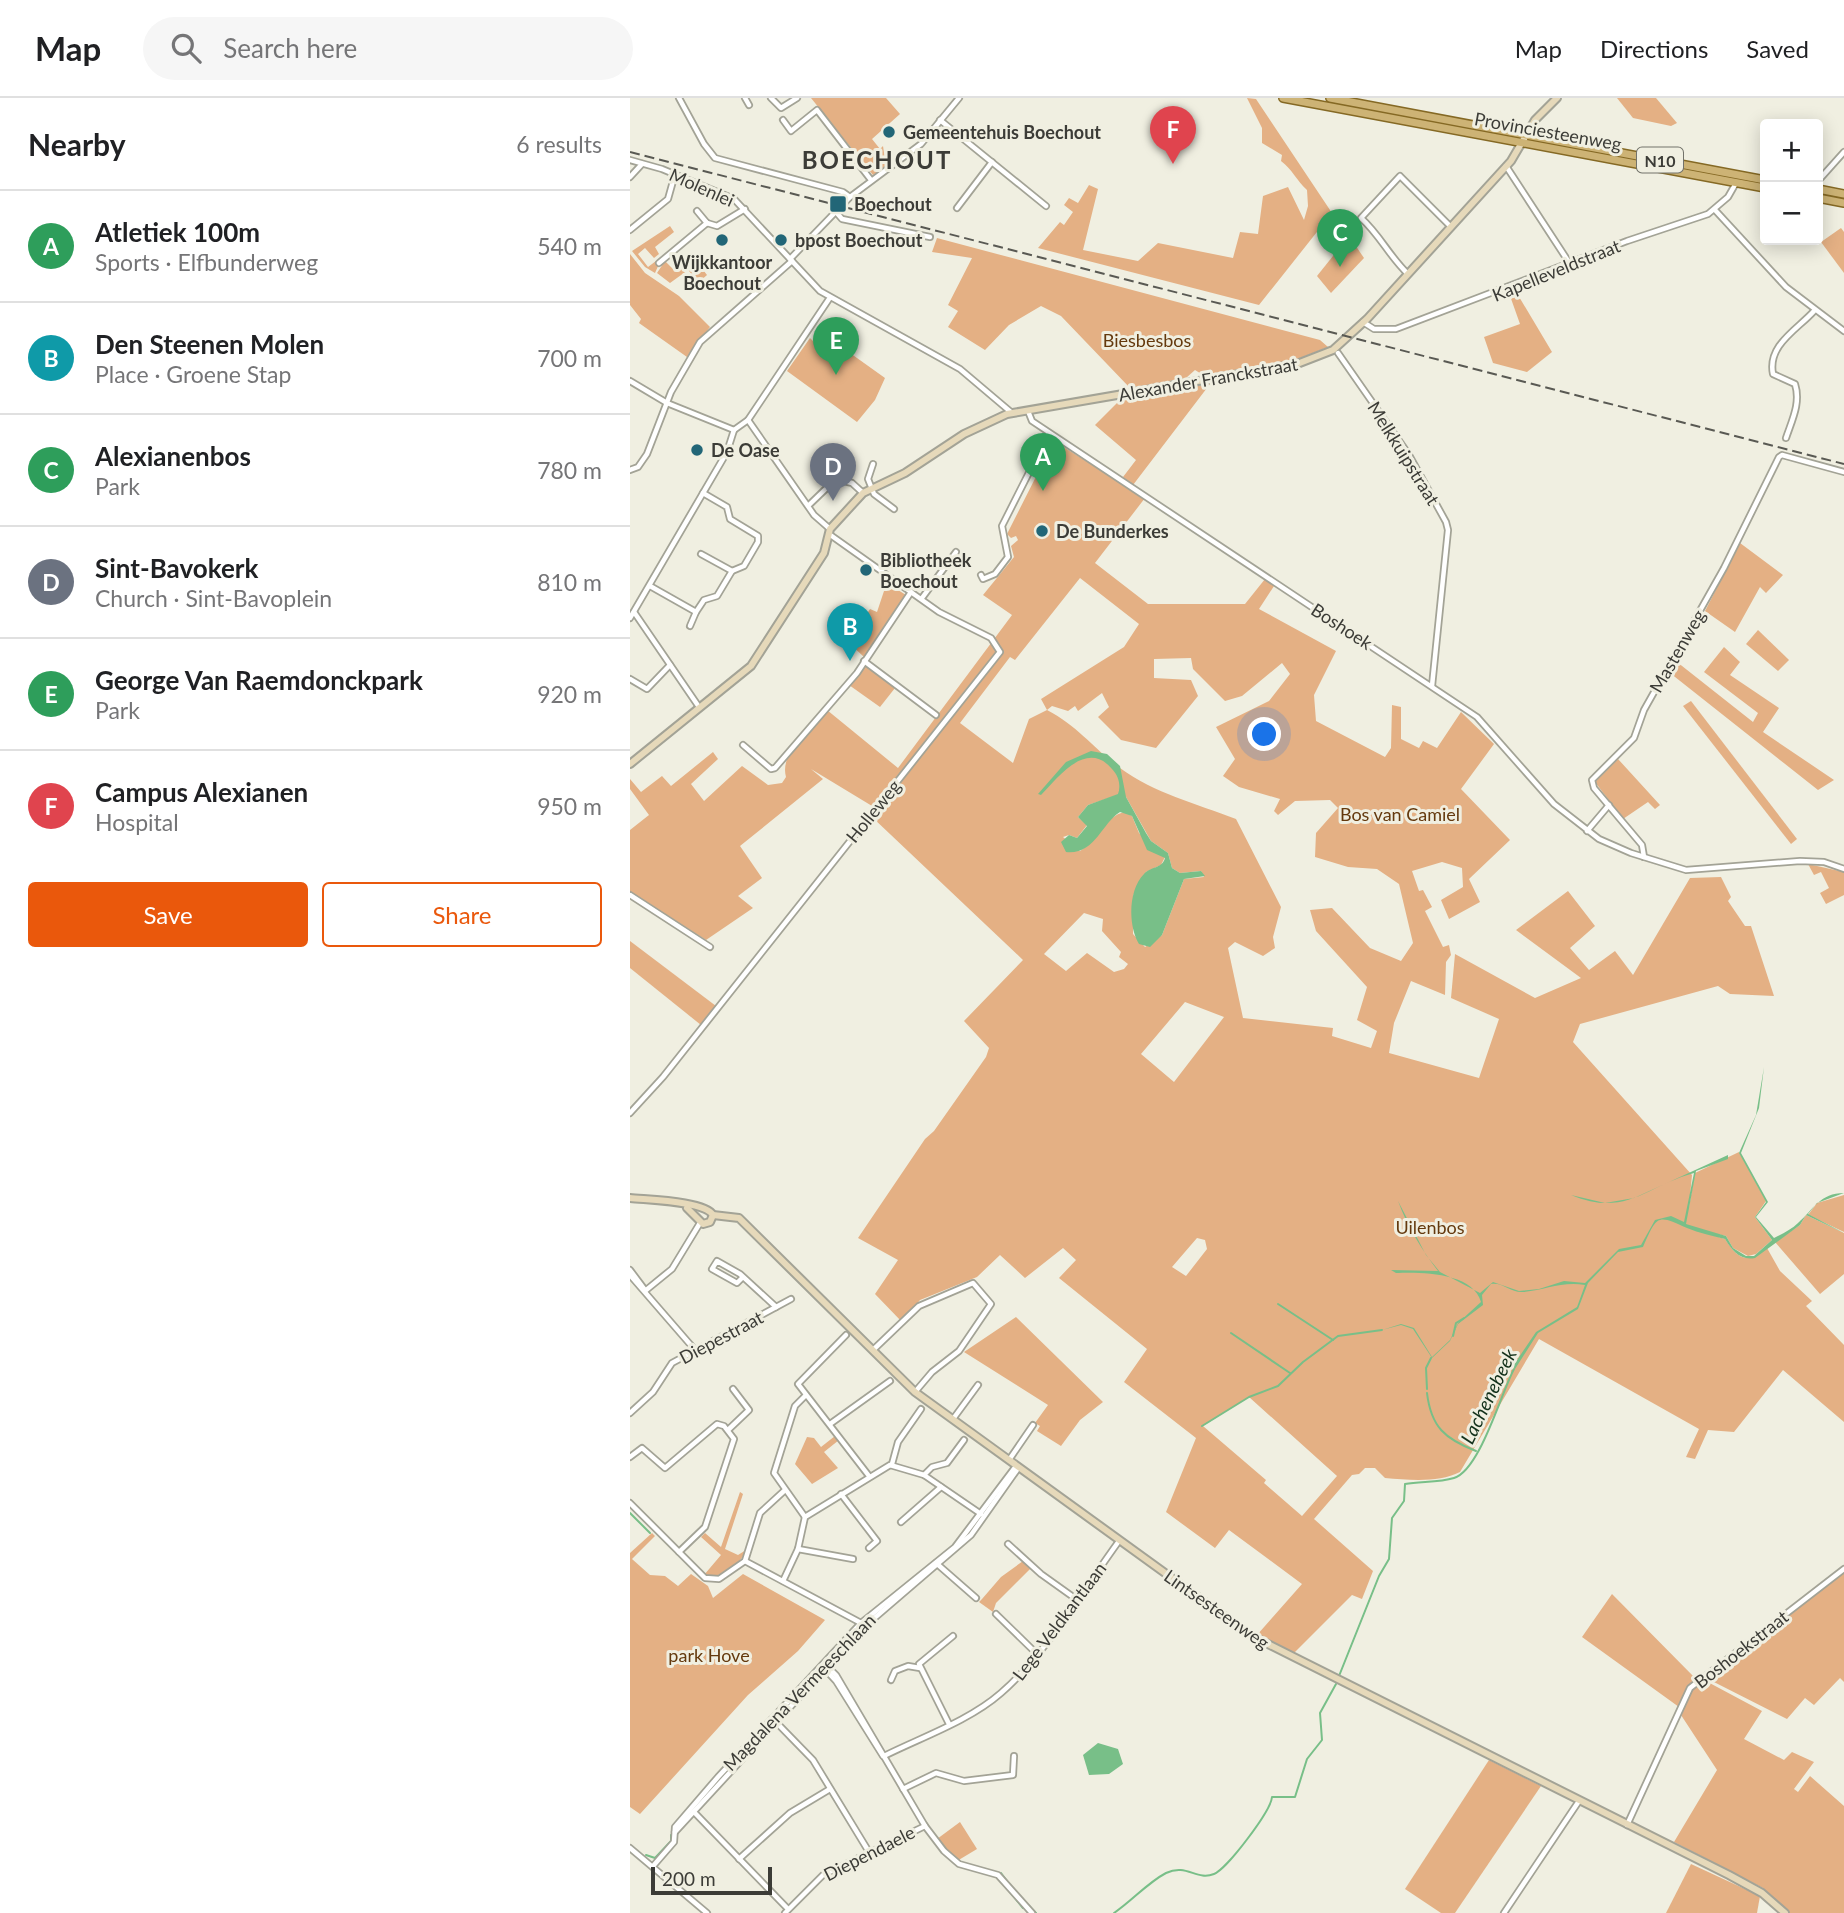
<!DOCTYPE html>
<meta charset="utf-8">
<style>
body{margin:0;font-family:Lato,sans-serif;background:#f6f6f6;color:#202124}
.controls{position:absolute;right:21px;top:21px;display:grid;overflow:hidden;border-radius:7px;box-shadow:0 4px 18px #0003}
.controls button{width:63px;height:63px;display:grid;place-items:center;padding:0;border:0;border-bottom:2px solid #e0e0e0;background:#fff;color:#202124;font:35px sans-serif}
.scale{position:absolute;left:21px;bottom:18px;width:121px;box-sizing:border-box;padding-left:7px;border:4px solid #3c3c37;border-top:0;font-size:19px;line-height:24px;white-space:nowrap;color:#3c3c37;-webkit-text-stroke:5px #f0efe1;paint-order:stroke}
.you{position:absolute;left:635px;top:637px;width:24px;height:24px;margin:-18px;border:5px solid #fff;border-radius:50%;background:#1a73e8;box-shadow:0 0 0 10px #1a73e833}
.badge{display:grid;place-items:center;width:46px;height:46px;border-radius:50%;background:#ea580c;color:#fff;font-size:23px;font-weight:700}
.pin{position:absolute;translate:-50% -58px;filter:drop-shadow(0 2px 4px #0008)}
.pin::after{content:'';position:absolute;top:37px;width:24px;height:21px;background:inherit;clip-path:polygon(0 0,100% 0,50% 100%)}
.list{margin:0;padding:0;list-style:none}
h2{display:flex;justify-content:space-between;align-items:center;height:91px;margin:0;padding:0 28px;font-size:30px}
h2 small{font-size:23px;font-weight:400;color:#757577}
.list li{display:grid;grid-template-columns:46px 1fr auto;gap:21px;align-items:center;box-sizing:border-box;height:112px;padding:0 28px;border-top:2px solid #e0e0e0}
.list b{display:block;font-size:26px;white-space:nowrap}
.list p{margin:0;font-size:23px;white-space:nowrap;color:#757577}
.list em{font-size:23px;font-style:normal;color:#757577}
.actions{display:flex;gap:14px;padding:21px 28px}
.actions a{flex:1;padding:16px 0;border:2px solid #ea580c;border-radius:7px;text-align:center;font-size:24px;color:#ea580c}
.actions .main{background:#ea580c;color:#fff}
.icon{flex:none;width:38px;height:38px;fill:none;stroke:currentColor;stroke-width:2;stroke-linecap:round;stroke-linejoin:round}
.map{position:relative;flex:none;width:1214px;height:1815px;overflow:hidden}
header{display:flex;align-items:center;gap:42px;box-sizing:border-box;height:98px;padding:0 35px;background:#fff;border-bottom:2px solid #e0e0e0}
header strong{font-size:33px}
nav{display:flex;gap:38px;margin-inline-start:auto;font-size:24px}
.search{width:490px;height:63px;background:#f6f6f6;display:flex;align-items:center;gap:18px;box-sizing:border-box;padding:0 24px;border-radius:38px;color:#757577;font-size:26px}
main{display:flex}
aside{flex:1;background:#fff}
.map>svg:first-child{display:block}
</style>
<header>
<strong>Map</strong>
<div class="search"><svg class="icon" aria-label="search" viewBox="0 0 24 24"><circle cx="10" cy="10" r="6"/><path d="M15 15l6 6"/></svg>Search here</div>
<nav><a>Map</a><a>Directions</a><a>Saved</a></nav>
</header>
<main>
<aside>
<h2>Nearby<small>6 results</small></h2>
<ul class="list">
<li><span class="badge" style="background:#2e9e5b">A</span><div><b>Atletiek 100m</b><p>Sports · Elfbunderweg</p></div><em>540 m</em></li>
<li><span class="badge" style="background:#0f9aa8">B</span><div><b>Den Steenen Molen</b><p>Place · Groene Stap</p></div><em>700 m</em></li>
<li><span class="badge" style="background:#2e9e5b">C</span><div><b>Alexianenbos</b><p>Park</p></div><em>780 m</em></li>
<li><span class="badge" style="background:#6b7280">D</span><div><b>Sint-Bavokerk</b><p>Church · Sint-Bavoplein</p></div><em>810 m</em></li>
<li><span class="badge" style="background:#2e9e5b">E</span><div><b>George Van Raemdonckpark</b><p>Park</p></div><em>920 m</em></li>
<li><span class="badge" style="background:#e0444e">F</span><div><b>Campus Alexianen</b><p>Hospital</p></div><em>950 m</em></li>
</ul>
<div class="actions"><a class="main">Save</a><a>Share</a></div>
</aside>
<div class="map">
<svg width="1214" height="1815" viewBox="0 0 1214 1815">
<rect width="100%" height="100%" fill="#f0efe1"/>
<g fill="#e4b084" fill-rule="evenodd">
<polygon points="181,0 256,0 270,16 242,41 250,51 253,48 256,68 243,77"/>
<path d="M617,0L626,1L702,115L629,207L408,150L430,124L434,127L443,114L434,107L439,100L448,105L459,87L468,91L453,152L508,163L528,145L603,160L610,134L628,136L633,98L658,89L674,122L678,108L677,92C666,82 663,72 651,63L652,57L632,45V30Z"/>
<polygon points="987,0 1026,0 1047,25 1041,28 1003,20"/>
<polygon points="40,128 44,134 25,149 29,156 24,160 15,150 8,156 18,169 26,163 29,166 25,175 15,169 2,153"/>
<polygon points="1211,130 1214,134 1214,175 1191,144"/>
<polygon points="719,138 734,160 701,195 687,178"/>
<polygon points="307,140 690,242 698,249 665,262 573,277 565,272 556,280 500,290 431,218 411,208 379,227 355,252 318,229 328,213 318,207 342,160 302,154"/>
<polygon points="0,156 15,175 49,198 80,229 57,259 9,225 11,221 0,207"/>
<polygon points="35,163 45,173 67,164 77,177 69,184 58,172 40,185 27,175"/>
<polygon points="885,192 922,254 897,274 863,265 854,239 890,226 879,195"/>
<polygon points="192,235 255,280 245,302 227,324 157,273 180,240 185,245"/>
<polygon points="580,286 503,387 493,379 506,362 465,327 491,301"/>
<path d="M424,343L515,400L465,465L518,506H615L635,481L644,488L629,511L706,553L684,597L686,623L755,659L761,650L762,607L771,609V641L789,650L793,643L807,650L831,614L864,646L831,691L880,742L839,781L850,804L819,821L811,802L833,789L832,770L812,764L782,773L789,793L793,792L802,809L795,813L813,849L819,847L821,857L816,864L815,897L781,883L764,925L759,955L849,980L869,921L821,900L825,856L905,900L951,880L886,832L938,793L965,828L940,850L959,872L985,853L1003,877L1060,780L1091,779L1101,799L1098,803L1115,828H1121L1144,898L1100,896L1088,888L950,926L943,944L1062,1077L1059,1109L1065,1075L1109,1054L1136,1103L1125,1119L1142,1142L1126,1156L1118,1158L1103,1150L1096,1138L1056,1129L1095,1141C1108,1161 1117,1167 1137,1150L1150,1173L1182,1203L1176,1208L1214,1247V1324L1153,1272L1104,1334L1078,1332L1065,1361L1056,1359L1069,1331L909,1241L830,1374C809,1385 779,1382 755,1380L745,1370H735L729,1376L722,1377L684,1421L743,1473L732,1501L722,1497L662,1557L627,1537L672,1486L599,1432L585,1450L536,1414L566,1340L494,1284L517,1251L429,1180L446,1162L433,1150L395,1180L370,1157L347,1179L290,1202L272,1224L245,1196L268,1162L228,1140L295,1041L304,1033L356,959L359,950L334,923L393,862L242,719L247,711L181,671L193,681L110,748L132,780L108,798L123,810L76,842L0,794V732L19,717L0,691V681L11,694L32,678L41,688L83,654L88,661L61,686L74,703L112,668L138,687L152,685L156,679C149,654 182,629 197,612L268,670L382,517L353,497L384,459L381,448L388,442L386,438L381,440L377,436ZM450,480L509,526L494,549L411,601L417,612L399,621L383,665L330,625L380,559L385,562ZM561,560L563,571L595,603L612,598L652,565L660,576L639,603L586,629L605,661L593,678L609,689L650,701L644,713L648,717L665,703L700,702L708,710L686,735L685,759L718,769L747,771L769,786L783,845L771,863L740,850L702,810L680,812L686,833L737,889L727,922L747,933L741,950L702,938L703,930L613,920L598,850L605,844L633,858L645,850L643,839L651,809L606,721C567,706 524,695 490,670C463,650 449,629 417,612L422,608L438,613L445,608L448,613L472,595L479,609L468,619L491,642L526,650L568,598L561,582L524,580V561ZM488,697L496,699L521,743L538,755L542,770L550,775L571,773L574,779L554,781L532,837L515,849L503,836V798L516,774L531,767L535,759L509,735L502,718L495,714C474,718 469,742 450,753L433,739L439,737L447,740L457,727L448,719L458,707ZM454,815L473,821L472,833L491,854L489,859L498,866L494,871L484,874L457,855L436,873L414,856ZM555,904L594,919L544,984L511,956ZM567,1140L575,1142L577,1151L556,1178L542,1169ZM619,1299L707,1378L672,1418L634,1385L636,1382L573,1328Z"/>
<polygon points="1110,445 1153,477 1136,495 1130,489 1105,534 1075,513"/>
<polygon points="260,487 276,497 234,559 218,544 240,511 247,514 255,490"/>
<polygon points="1128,532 1159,562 1148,573 1116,546"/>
<polygon points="1094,549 1110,564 1100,577 1149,610 1133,634 1204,682 1188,692 1040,575 1047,564 1123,624 1128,615 1074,574"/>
<polygon points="236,567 265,590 250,609 219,587"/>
<polygon points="1061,603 1167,741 1161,746 1053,608"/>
<polygon points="988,661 1030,707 1025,711 1018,704 993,721 965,684"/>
<polygon points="1178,766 1214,774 1214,797 1196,806 1190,795 1199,790 1191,774 1184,777"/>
<polygon points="0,843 86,908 71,927 0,870"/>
<polygon points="1214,1097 1214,1134 1178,1117 1187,1105"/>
<polygon points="1176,1117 1214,1135 1214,1176 1190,1196 1145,1144 1170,1127"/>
<polygon points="386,1219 473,1304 450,1322 431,1348 407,1333 410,1328 405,1325 418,1307 334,1254"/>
<polygon points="205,1338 209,1342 194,1354 208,1370 182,1386 165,1366 177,1339 184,1340 191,1349"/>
<path d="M110,1394L113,1396L95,1451L108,1457L116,1452C111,1466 89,1483 74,1477L91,1457L71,1439L75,1435L91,1449Z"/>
<polygon points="22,1435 25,1438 2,1461 20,1477 35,1478 48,1488 61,1476 78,1488 83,1500 113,1476 195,1522 168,1553 118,1597 10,1716 0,1709 0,1455"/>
<polygon points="393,1463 401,1470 366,1505 363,1514 349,1504 352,1501 371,1479"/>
<polygon points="1214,1473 1214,1584 1210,1580 1184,1607 1175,1600 1157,1621 1078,1581"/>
<polygon points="982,1496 1066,1581 1055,1593 1049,1609 952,1539"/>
<polygon points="1074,1582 1132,1613 1114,1641 1154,1662 1162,1654 1184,1664 1164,1691 1168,1694 1180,1678 1214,1708 1214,1815 1160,1815 1133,1790 1044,1744 1087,1672 1051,1617 1062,1590"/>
<polygon points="859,1662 911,1688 825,1815 811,1815 775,1791"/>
<polygon points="330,1724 347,1751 327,1763 307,1741"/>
<polygon points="1061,1766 1130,1798 1127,1815 1036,1815"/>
</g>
<g fill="#78bf88">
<path d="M461,653L477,656L490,668L496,699L516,735L521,743L538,755L542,770L550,775L571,773L575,778L554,781L532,837L520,849L509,846C498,828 498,792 514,776C521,768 532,771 535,760L517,752L502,718L490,714C471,726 465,757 436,754L431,744L439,737L447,740L457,728L448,719L458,707L488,696C491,688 489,678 482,671C456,640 426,682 411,697L408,696L436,664Z"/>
<path d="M1134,969L1129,1010L1111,1055L1138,1104L1126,1119L1144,1140C1152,1136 1162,1131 1168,1125C1184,1111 1190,1095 1214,1095L1187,1105L1178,1116L1214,1135L1176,1117L1170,1127L1125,1160C1110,1163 1102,1152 1095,1141C1083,1138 1069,1135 1057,1130C1027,1116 1027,1117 1013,1149L988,1154L958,1185L948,1211L908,1235L885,1271L883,1268L906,1234L947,1209L955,1187C932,1183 915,1192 893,1194C881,1195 873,1184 861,1186L852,1197L853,1207L828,1226L820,1243L802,1260L783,1231L771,1227L752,1232L771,1226L784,1230L802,1259L820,1242L828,1225L851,1204C843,1174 790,1174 766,1175L761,1172L808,1173C792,1152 777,1128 768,1103L796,1157L810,1174L850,1195L863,1184L889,1193L909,1191L934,1183L955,1185L989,1151L1011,1147L1025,1122L1041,1118L1054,1124L1064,1075C1016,1088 996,1120 941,1097L975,1105L1004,1100L1098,1057V1061L1066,1073L1056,1126L1096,1138L1103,1150L1116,1158H1124L1142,1142L1125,1119L1136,1104L1109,1055L1126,1017Z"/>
<polygon points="468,1645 488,1651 493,1666 479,1676 459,1677 453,1657"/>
</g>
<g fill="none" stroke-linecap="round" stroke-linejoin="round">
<g stroke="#78bf88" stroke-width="2">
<polyline points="648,1206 703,1242"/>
<polyline points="601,1235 660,1275"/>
<polyline points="823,1238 826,1225 834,1220"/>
<polyline points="797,1291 796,1270 801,1260"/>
<path d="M797,1295C801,1329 815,1341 846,1353"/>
<polyline points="572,1328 619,1299 648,1288 673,1264 708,1238 752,1232"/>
<polyline points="0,1415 20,1435"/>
<path d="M709,1578L749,1478L759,1461L762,1420L774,1403L775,1386C790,1383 808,1385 824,1380C850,1372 871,1295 884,1271"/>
<polyline points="150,1616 156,1609"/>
<polyline points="93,1679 100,1670"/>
<polyline points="16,1757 25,1760 41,1743 41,1737"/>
<polyline points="371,1775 383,1791"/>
<polyline points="376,1789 393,1810"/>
<polyline points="399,1808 406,1815"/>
<path d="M484,1815C502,1803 517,1785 536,1775C557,1765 566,1783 584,1776C596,1772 641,1713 642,1699H665L677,1661L692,1642L690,1615L706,1586"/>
</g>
<g stroke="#a3a396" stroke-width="8">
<g id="street">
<polyline points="49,0 74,46 85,60 213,94 220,99"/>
<polyline points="115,0 119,7"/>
<polyline points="141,0 151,10 167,0"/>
<polyline points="153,22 161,33 187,12 241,82"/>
<polyline points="310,22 416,108"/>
<polyline points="0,62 32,71 104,101 190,193 330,271 382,315"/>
<polyline points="876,68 940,166"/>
<polyline points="0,79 12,66"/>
<polyline points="1188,83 1214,54"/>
<polyline points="327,110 362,64"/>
<polyline points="1085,112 1156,189 1214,233"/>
<polyline points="67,113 77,125"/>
<polyline points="206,114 212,121 300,139"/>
<polyline points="77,125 87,128 115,111"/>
<polyline points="0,132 38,101 45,76"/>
<polyline points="160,161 220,99 291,46 329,0"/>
<polyline points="29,165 77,125"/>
<path d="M778,176C759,158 750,137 731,120L770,78L821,129"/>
<polyline points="733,224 744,231 766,231 997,143 1078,116 1098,99 1106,85"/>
<polyline points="708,255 779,357 816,424 818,432 802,588"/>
<polyline points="0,283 37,305 104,332"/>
<polyline points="398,313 402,323 847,619 924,706 969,741 1001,755 1056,772 1170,763 1194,764 1214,771"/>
<polyline points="118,322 184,417 200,431"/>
<polyline points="104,332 118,322 199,201"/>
<path d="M1156,340C1162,322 1171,305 1165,286L1143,276C1137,247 1168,231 1184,213"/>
<polyline points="243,366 238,381 244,396 264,411"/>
<polyline points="0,372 8,369 17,356 41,294 70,244 162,163"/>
<polyline points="179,407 206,381 222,385 233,395"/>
<polyline points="71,456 102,473"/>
<polyline points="351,477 353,481 365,476 378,459 372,428 419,335"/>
<polyline points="20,488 66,514 74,502 87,498 102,473 114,468 128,444 128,438 100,421 97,409 73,395"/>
<polyline points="292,500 326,454"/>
<polyline points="4,514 69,609"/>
<polyline points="0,520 97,354 104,332"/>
<polyline points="60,528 66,514"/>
<polyline points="234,563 306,617"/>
<polyline points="0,581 17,591 40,567"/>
<polyline points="113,647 141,671 145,670 227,575 281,494"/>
<polyline points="957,733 979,707"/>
<polyline points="1014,759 1012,747 964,690 962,682 1004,640 1014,612 1094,470 1149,359 1152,357 1214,374"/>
<polyline points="0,797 80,849"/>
<polyline points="0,1015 33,979 370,554 361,540 309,514 199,436"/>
<polyline points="0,1172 15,1192"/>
<polyline points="0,1177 65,1252"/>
<polyline points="112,1180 107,1185 82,1171 87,1163 110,1176 146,1209"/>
<polyline points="15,1193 42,1171 70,1125"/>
<polyline points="216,1237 168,1286 239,1378"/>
<polyline points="243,1252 289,1208 343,1185 361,1206 329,1253 302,1274 285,1294"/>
<polyline points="0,1315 23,1294 42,1265 161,1201"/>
<polyline points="323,1321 348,1287"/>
<polyline points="200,1326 260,1283"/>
<polyline points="98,1332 119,1312 103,1291"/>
<polyline points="0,1359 12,1350 35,1370 87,1326 94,1328 104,1341 75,1429 49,1454"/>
<polyline points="379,1362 403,1327"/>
<polyline points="262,1366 268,1344 291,1311"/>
<polyline points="294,1377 302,1369 317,1365 334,1342"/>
<polyline points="211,1396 247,1443 239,1450"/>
<polyline points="0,1405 75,1480 89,1481 115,1463 231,1525"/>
<polyline points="175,1419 144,1375 165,1308 176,1297"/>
<polyline points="271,1424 311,1389"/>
<polyline points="378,1446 411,1476 446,1501"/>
<polyline points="168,1451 223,1461"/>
<polyline points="115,1463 130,1415 154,1393"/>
<polyline points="306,1465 346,1500"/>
<polyline points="153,1483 168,1451 175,1419 260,1367 294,1377 351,1416"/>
<polyline points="366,1516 407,1556"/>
<polyline points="195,1566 206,1577 295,1728 314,1753 329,1766 368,1777 402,1815"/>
<polyline points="194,1570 206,1583 253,1658"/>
<polyline points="261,1582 265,1573 278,1568 290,1570"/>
<polyline points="145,1623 183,1662 239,1754"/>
<polyline points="319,1626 289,1566 323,1538"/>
<path d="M254,1658C292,1639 339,1623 371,1595C415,1557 454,1491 489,1443"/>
<polyline points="273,1691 306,1675 334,1683 383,1677 384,1658"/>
<polyline points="64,1714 158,1811"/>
<polyline points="997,1727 1060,1590 1214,1471"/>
<polyline points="45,1734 234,1529 341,1437 389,1369"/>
<polyline points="0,1750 77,1815"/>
<polyline points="109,1761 160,1715 200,1691"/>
<polyline points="24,1767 44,1744 45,1729 88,1679 231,1525 325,1449 386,1368"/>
<polyline points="155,1815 193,1777 295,1728"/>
<polyline points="874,1815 949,1703"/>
</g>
</g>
<g stroke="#a3a396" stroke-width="10">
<g id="secondary">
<polyline points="0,666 121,568 194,455 200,431 233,395 275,375 334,336 377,316 667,266 703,252 737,221 881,63 905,22 927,0"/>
<path d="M0,1100C18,1102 75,1103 83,1117L109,1120L285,1294L622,1538L1099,1777L1132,1795L1155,1815"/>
<polyline points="57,1110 73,1126 80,1124 83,1117"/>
</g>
</g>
<g stroke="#856924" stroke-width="10">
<g id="primary">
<polyline points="653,0 1135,90"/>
<polyline points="700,0 1135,82"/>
<polyline points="1188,91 1214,96"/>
<polyline points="1188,100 1214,105"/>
</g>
</g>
<use href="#street" stroke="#fff" stroke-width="4.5"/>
<use href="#secondary" stroke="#e6d9ba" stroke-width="6"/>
<use href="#primary" stroke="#cdb375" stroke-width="7"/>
<polyline stroke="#595953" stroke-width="2" stroke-dasharray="10 5" stroke-linecap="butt" points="0,54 1214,366"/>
</g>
<g fill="#267" stroke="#f0efe1" stroke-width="2.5">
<circle cx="259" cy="34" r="7"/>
<rect x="199" y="97" width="18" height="18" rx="3.5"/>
<circle cx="92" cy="142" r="7"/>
<circle cx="151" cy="142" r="7"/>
<circle cx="67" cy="352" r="7"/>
<circle cx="412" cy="433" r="7"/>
<circle cx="236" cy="472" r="7"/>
</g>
<g text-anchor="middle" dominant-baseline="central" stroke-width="6" stroke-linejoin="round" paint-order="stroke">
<rect fill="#f0efe1" stroke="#72726a" stroke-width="2" x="1007" y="49.5" width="46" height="25" rx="5"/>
<g font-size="16" font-weight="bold" fill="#3c3c37">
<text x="1030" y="62">N10</text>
</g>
<g font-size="18" fill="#3c3c37" stroke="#f0efe1">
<text transform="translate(918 33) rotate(10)">Provinciesteenweg</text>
<text transform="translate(72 89) rotate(24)">Molenlei</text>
<text transform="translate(926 172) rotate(-22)">Kapelleveldstraat</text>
<text transform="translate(578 281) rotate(-10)">Alexander Franckstraat</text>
<text transform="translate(774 355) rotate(58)">Melkkuipstraat</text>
<text transform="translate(712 528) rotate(33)">Boshoek</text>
<text transform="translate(1047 553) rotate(-60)">Mastenweg</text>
<text transform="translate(243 713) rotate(-51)">Holleweg</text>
<text transform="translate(91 1239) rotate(-28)">Diepestraat</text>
<text transform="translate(587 1511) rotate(35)">Lintsesteenweg</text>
<text transform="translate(429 1523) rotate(-53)">Lege Veldkantlaan</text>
<text transform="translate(1111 1551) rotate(-38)">Boshoekstraat</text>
<text transform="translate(169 1594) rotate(-46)">Magdalena Vermeeschlaan</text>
<text transform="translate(239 1755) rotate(-27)">Diependaele</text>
</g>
<g font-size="18" font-weight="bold" fill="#3c3c37" stroke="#f0efe1" text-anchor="start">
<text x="273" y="34">Gemeentehuis Boechout</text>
<text x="224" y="106">Boechout</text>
<text x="165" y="142">bpost Boechout</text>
<text x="92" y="164" text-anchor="middle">Wijkkantoor<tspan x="92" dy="21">Boechout</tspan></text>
<text x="81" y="352">De Oase</text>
<text x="426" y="433">De Bunderkes</text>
<text x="250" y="462">Bibliotheek<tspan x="250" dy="21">Boechout</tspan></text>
</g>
<g font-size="18" fill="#64390d" stroke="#f0efe1">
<text x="517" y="242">Biesbesbos</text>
<text x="770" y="716">Bos van Camiel</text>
<text x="800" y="1129">Uilenbos</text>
<text x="79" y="1557">park Hove</text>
</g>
<g font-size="19" font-style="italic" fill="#13311b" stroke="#f0efe1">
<text transform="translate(858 1298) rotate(-64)">Lachenebeek</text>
</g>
<g font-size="24" font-weight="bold" letter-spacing="2" fill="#3c3c37" stroke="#f0efe1">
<text x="247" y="61">BOECHOUT</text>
</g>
</g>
</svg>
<div class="controls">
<button>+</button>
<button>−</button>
</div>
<div class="scale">200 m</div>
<div class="you"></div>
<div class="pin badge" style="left:413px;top:393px;background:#2e9e5b">A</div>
<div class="pin badge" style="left:220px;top:563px;background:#0f9aa8">B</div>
<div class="pin badge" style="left:710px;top:169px;background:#2e9e5b">C</div>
<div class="pin badge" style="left:203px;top:403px;background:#6b7280">D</div>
<div class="pin badge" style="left:206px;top:277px;background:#2e9e5b">E</div>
<div class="pin badge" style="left:543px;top:66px;background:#e0444e">F</div>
</div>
</main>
